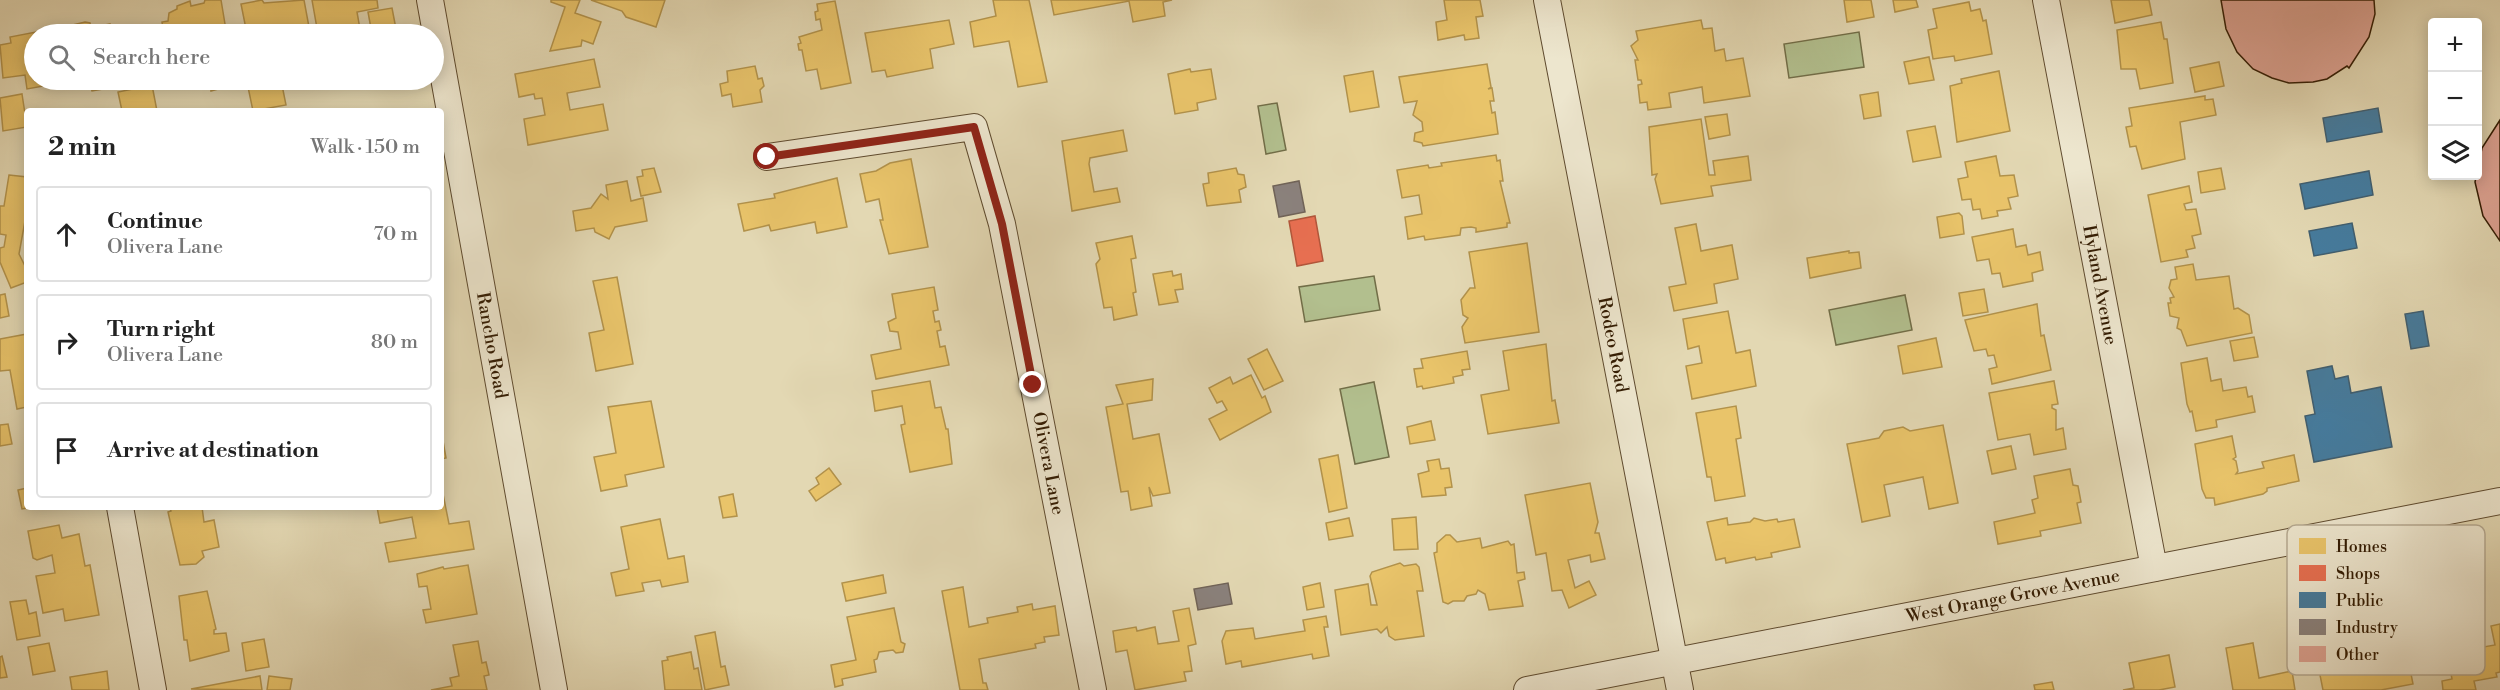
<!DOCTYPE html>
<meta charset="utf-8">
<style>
body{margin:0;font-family:"Libre Bodoni",serif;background:#f2f2f2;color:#222}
.controls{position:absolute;right:18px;top:18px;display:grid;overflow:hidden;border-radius:6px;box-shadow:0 3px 15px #0003}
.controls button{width:54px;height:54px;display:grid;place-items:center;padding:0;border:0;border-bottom:2px solid #e0e0e0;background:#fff;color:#222;font:30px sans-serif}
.stop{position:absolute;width:18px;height:18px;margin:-14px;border:4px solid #8f2418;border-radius:50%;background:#fff}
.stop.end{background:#8f2418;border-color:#fff;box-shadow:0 2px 6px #0008}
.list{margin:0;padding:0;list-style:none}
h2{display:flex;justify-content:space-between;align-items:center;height:78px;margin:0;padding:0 24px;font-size:26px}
h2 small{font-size:20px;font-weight:400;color:#767676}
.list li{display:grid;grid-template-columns:39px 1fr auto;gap:18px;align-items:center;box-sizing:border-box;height:96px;margin:0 12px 12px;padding:0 12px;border:2px solid #e0e0e0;border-radius:6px}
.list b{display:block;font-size:22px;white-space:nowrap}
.list p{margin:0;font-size:20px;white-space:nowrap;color:#767676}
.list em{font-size:20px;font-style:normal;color:#767676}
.icon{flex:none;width:33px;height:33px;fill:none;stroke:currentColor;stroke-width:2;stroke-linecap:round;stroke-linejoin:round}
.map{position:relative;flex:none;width:2500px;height:690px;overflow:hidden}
.search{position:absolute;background:#fff;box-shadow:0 3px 15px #0003;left:24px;top:24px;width:420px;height:66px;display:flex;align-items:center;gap:15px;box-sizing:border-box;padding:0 21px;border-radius:33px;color:#767676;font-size:22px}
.panel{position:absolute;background:#fff;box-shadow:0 3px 15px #0003;left:24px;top:108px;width:420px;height:402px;border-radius:6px}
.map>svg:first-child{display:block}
</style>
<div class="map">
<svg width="2500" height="690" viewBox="0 0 2500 690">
<rect width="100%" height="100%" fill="#e3d8b3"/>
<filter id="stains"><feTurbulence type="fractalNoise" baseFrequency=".00333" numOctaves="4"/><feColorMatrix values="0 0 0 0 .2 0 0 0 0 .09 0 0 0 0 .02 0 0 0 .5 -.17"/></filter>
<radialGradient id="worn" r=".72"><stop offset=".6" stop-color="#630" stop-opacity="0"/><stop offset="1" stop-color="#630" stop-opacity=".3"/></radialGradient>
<g fill="#b2bf8e" stroke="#726e48" stroke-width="1.5">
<polygon points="1859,32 1864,67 1789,78 1784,44"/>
<polygon points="1277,103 1286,150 1266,154 1258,106"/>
<polygon points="1374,276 1380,310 1305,322 1299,287"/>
<polygon points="1905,295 1912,330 1836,345 1829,310"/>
<polygon points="1374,382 1389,457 1355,464 1340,389"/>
</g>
<g fill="#e9c46a" stroke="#b2924b" stroke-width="1.5">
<polygon points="205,0 221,0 226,30 220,32 221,34 164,34 162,22 168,21 169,13 177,9 177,6 190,1 191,6 204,3"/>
<polygon points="262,0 264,3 304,0 309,27 272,34 247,34 241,4"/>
<polygon points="312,0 377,0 378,8 357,12 360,29 318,34"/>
<polygon points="551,0 580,0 575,13 601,22 593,44 582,40 581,46 550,51 565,7 551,2"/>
<polygon points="591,0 665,0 656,27 626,17 622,11"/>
<polygon points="993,0 1029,0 1047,82 1018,87 1009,41 974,47 970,22 996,16"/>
<polygon points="1051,0 1172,0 1163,2 1165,16 1133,22 1129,1 1054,15"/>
<polygon points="1444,0 1480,0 1483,16 1476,17 1479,38 1465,40 1464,35 1438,40 1436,22 1447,20"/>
<polygon points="1844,0 1871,0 1874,17 1847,22"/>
<polygon points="1893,0 1916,0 1918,7 1895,12"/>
<polygon points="2111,0 2149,0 2152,15 2115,23"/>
<polygon points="835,1 851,83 821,89 817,69 806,71 802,50 799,50 798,44 801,43 799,37 822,30 820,19 816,20 815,12 818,11 817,4"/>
<polygon points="1969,2 1971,11 1980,9 1983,21 1986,20 1992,54 1955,61 1954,56 1933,59 1928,30 1937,28 1933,9"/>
<polygon points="392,8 397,34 372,34 368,12"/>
<polygon points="949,20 954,44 930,49 933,68 887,77 885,70 872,72 865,33"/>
<polygon points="1701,20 1703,29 1712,28 1715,51 1724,49 1726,61 1743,58 1750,96 1704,103 1702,87 1669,93 1671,107 1648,110 1647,102 1640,103 1638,85 1642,84 1641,80 1638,80 1635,60 1638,60 1631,46 1638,40 1636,31"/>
<polygon points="85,22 90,23 91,28 110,24 111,31 142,26 144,34 66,34 64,27"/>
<polygon points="2161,22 2164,39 2167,39 2173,83 2140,89 2136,69 2121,69 2117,30"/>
<polygon points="46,30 47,34 34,34 34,80 54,80 55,84 27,89 25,75 3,78 0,45 11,43 10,37"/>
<polygon points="1929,57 1934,80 1909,84 1904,62"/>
<polygon points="594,59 600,87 567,93 570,110 603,104 608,130 528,145 524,119 545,115 542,98 535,99 534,94 519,97 515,74"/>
<polygon points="2219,62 2224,86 2195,92 2190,68"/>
<polygon points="1487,64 1491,87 1488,89 1492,88 1494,101 1490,101 1492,113 1495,112 1498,134 1423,146 1422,143 1414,141 1415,133 1423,131 1422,122 1413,115 1417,101 1404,103 1399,77"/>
<polygon points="755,66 758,79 762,78 764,86 760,90 762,102 733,107 731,94 722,96 720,84 728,82 727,71"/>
<polygon points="1190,69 1191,72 1211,69 1216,99 1197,103 1198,110 1175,114 1168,74"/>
<polygon points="1373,71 1379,107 1350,112 1344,76"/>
<polygon points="1999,71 2010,131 1957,142 1950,86 1962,83 1961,79"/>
<polygon points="66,80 120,80 120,86 92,91 89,81 68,85"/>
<polygon points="210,80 239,80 240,83 211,91"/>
<polygon points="281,80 286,105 253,111 248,87"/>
<polygon points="152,85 157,111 122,111 118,92"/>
<polygon points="1878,92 1881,116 1864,119 1860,95"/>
<polygon points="22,94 27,127 3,131 0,98"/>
<polygon points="2205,96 2205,100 2213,99 2216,115 2180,122 2185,159 2142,169 2136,146 2130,147 2126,127 2132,126 2129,108"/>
<polygon points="1727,114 1730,135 1709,139 1705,117"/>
<polygon points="1701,119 1709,175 1715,175 1713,161 1748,156 1751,180 1711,186 1713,196 1661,204 1655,179 1657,174 1652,175 1649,127"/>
<polygon points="1935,126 1941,157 1913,162 1907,131"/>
<polygon points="1123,130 1127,151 1090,158 1089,164 1094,192 1117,188 1120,202 1072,211 1062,141"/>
<polygon points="1496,155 1497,161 1500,160 1503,181 1500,181 1510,223 1507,223 1507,227 1476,232 1476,228 1471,227 1461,228 1460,235 1425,240 1424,236 1408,239 1405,217 1422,214 1419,195 1402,198 1397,170 1428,165 1429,168 1442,166 1441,163"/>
<polygon points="1996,156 2000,176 2014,175 2018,196 2008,198 2011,209 1997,211 1998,216 1982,219 1980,209 1973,210 1971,199 1962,200 1958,179 1968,177 1965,162"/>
<polygon points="911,159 928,247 889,254 880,220 883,220 879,199 866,202 860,174 876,171 890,163"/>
<polygon points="654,168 661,192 641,196 637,177 643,176 642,170"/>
<polygon points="1236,168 1238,174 1244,175 1246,187 1239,190 1241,202 1207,206 1203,184 1209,183 1208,173"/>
<polygon points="2221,168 2225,189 2201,193 2198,172"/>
<polygon points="9,175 27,177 27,210 19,254 27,270 27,282 11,288 0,262 0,248 4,247 6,235 0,234 0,206 4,206"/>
<polygon points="837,178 847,227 817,233 815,222 771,231 769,225 744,231 738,204 775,198 774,194"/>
<polygon points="627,181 631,201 643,198 647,221 615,227 609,239 595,232 594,228 576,231 573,211 591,208 601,194 608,199 606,185"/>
<polygon points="2189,186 2192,202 2184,204 2186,210 2196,209 2201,234 2192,236 2195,248 2186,250 2188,257 2161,262 2148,195"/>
<polygon points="1959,213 1962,216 1964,234 1940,238 1937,217"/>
<polygon points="1696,224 1701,251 1732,245 1738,279 1714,284 1717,303 1674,311 1669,287 1686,284 1675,228"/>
<polygon points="2013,229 2016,247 2026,245 2028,255 2040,252 2043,270 2032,273 2033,281 2003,287 2000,273 1992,274 1989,259 1977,261 1972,237"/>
<polygon points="1132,236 1136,258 1131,259 1136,292 1133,293 1137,315 1114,320 1112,307 1104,308 1096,264 1100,259 1096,243"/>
<polygon points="1527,243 1539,332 1465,343 1462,327 1468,318 1463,315 1461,300 1470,288 1475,288 1469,252"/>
<polygon points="1849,251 1849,253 1859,252 1861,268 1810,278 1807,258"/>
<polygon points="2193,264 2196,280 2229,276 2234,309 2238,308 2249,315 2252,333 2187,346 2181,330 2177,328 2179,318 2170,316 2168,303 2171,303 2170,298 2174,297 2169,288 2171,280 2177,279 2175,267"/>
<polygon points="1172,271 1173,276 1181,274 1183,289 1175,290 1178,302 1159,305 1153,274"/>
<polygon points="617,277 633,364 596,371 589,333 604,330 593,281"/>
<polygon points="934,287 938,310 933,311 935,322 939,321 941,330 937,331 940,347 945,346 949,365 876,379 871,355 901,349 898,332 890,331 888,322 896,318 892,294"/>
<polygon points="1984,289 1988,312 1963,316 1959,293"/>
<polygon points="5,294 9,316 0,318 0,295"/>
<polygon points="2037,304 2041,336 2044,335 2051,370 1992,384 1989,369 1997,367 1994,355 1988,356 1986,349 1974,351 1965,320"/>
<polygon points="1728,311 1736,353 1750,350 1756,386 1692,399 1686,366 1702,363 1699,346 1688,349 1683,319"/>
<polygon points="27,334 27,407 17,409 10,370 0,371 0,339"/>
<polygon points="2254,337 2258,357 2234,361 2230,341"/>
<polygon points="1936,338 1942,367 1903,374 1898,346"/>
<polygon points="1546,344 1552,401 1555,400 1559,423 1488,434 1481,395 1509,390 1503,351"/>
<polygon points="1267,349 1283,381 1264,390 1248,359"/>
<polygon points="1467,351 1470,369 1462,370 1463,375 1453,377 1454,383 1423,389 1422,386 1417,387 1414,369 1423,368 1421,359"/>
<polygon points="2207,358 2211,381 2221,379 2223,391 2246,387 2248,397 2252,396 2255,412 2216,420 2217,427 2196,431 2192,411 2190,412 2187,404 2181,363"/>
<polygon points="1251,375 1262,398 1265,396 1271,412 1220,440 1209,419 1227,410 1222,401 1217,403 1209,388 1230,377 1233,384"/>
<polygon points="1153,379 1152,400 1127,404 1133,439 1159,434 1170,493 1153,496 1149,487 1152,506 1131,510 1128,491 1121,492 1106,407 1123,404 1116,385"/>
<polygon points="930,381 935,408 941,407 946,429 948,429 952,464 910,472 901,425 905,424 902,406 875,411 872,391"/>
<polygon points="2054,381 2058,404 2052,405 2052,408 2056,410 2056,430 2063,428 2066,449 2034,455 2030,434 1998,440 1989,393"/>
<polygon points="651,401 664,467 625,475 627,486 601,491 594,457 616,453 608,407"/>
<polygon points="1736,406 1741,438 1736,439 1745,496 1715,501 1711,477 1707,477 1696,413"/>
<polygon points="1431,421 1435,440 1410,444 1407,427"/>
<polygon points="8,424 12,444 0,446 0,425"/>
<polygon points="1943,425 1958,503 1929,509 1923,477 1894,483 1884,485 1890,516 1862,522 1847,444 1879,438 1884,431 1903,427 1910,431"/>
<polygon points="2232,436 2236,457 2233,459 2236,461 2238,471 2236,474 2264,468 2262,462 2294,455 2299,481 2267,488 2267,491 2263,494 2215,505 2214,498 2206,498 2202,489 2195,444"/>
<polygon points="443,441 446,458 441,459 441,442"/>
<polygon points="2011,446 2016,469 1992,474 1987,451"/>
<polygon points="1338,455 1347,508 1329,512 1319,459"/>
<polygon points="1439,459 1441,469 1449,468 1452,487 1445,488 1446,495 1422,497 1418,474 1429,471 1427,461"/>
<polygon points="829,468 841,484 816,501 809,491 819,484 816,478"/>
<polygon points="2070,469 2073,485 2078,486 2081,502 2077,503 2081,523 2040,531 2041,536 1998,544 1994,522 2035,513 2032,500 2038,498 2034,476"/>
<polygon points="1590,483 1598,522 1595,533 1599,533 1605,559 1591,562 1590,555 1568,560 1575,588 1589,581 1596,595 1569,608 1562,590 1552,591 1546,553 1536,555 1525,495"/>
<polygon points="27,488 27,507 34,507 22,509 18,490"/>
<polygon points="442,489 449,524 469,521 474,549 389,562 385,543 416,538 412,517 380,523 377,507 441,507"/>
<polygon points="733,494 737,516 723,518 719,497"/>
<polygon points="170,507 202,507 204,522 214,520 219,547 202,551 204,557 196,564 180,565 168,512 171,511"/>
<polygon points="1416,517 1418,549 1394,550 1392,519"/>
<polygon points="1349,518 1353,536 1329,540 1326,523"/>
<polygon points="1727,518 1728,525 1750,522 1754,518 1765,521 1777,519 1778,522 1794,519 1800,547 1771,553 1772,557 1756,560 1755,557 1726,563 1725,558 1716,560 1707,522"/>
<polygon points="660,519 668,559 684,556 688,582 662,587 660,580 642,583 644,591 616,596 611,573 629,569 621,527"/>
<polygon points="59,525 62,538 79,534 85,566 90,565 99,615 65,621 63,609 43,613 36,576 55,573 52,555 37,560 33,558 28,531"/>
<polygon points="1446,535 1450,535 1457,542 1480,538 1482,548 1508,541 1511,545 1514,544 1517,573 1524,572 1525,579 1518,581 1523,606 1489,610 1485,594 1478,590 1476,594 1467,596 1464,601 1453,601 1448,604 1443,602 1434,553 1437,552 1437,543"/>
<polygon points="1400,563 1404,566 1416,564 1419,567 1423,591 1417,591 1424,636 1395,640 1389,636 1387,627 1381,633 1377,629 1341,635 1335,590 1368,584 1371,605 1377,605 1370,576 1372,572"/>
<polygon points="468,565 477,614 426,623 423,610 431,609 427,586 419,587 417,574 443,567 444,569"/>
<polygon points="883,575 886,593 846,601 842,583"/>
<polygon points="1320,583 1324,607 1307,610 1303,587"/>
<polygon points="963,587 969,627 988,623 987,618 1018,612 1017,607 1032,604 1033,610 1055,606 1059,635 1044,637 1045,642 1035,644 1036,648 979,659 983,683 986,683 988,690 960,690 942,591"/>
<polygon points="207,591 216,629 214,630 214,634 226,633 229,651 190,661 187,640 184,640 179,596"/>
<polygon points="26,600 29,614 36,612 40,636 17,640 10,602"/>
<polygon points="894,608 901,642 905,644 903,652 896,653 893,650 879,652 877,659 874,660 876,672 842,679 843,685 835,687 831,665 856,660 847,617"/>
<polygon points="1189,608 1196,644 1188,646 1192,671 1184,672 1186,681 1135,690 1127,650 1116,652 1113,631 1136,627 1137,631 1155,627 1158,644 1179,641 1173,611"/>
<polygon points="1326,616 1328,627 1324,627 1329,656 1313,659 1312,654 1242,667 1241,661 1226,664 1222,641 1226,631 1253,628 1255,639 1305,631 1303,620"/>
<polygon points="2500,624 2500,672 2496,673 2497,677 2474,681 2476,690 2443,690 2442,681 2452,679 2444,637 2464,633 2467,650 2495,645 2491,626"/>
<polygon points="715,632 721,667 725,666 729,685 705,690 695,636"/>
<polygon points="2335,636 2345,636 2349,654 2356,653 2355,645 2368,643 2370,650 2388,644 2389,646 2405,643 2413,684 2381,690 2323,690 2313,640"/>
<polygon points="264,639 269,667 246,671 242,643"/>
<polygon points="478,641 482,663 486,662 489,675 484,676 487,690 431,690 452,686 450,678 459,676 453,645"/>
<polygon points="49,643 55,671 33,675 28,647"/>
<polygon points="2253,643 2259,678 2292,671 2295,690 2233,690 2226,648"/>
<polygon points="691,652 694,669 698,668 702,690 665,690 662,661 668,660 667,657"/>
<polygon points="2169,655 2175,687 2159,690 2123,690 2134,688 2129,663"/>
<polygon points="2,656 7,677 0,678 0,657"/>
<polygon points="107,671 109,690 72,690 70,677"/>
<polygon points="260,676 262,690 191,689"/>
<polygon points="269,676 292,679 290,690 267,690"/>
<polygon points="2052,682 2054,690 2035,690 2034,685"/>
</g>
<polygon fill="#e76f51" stroke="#b1563a" stroke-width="1.5" points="1315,216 1323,261 1297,266 1289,221"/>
<g fill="#457b9d" stroke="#405e6f" stroke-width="1.5">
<polygon points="2378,108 2382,132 2327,142 2323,118"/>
<polygon points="2369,171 2373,195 2305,209 2300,184"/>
<polygon points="2352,223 2357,248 2314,256 2309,231"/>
<polygon points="2423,311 2429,346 2411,349 2405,314"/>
<polygon points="2332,366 2335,379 2348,376 2351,393 2381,387 2392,447 2314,462 2305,416 2315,414 2307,371"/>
</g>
<g fill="#8a817c" stroke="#706358" stroke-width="1.5">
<polygon points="1299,181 1305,212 1279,217 1273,186"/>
<polygon points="1228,583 1232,604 1198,610 1194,589"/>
</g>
<g fill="#dea393" stroke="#331c03" stroke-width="1.5">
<polygon points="2221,0 2374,0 2375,14 2369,37 2349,68 2347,66 2327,79 2313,82 2289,83 2272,78 2253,69 2237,52 2226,29"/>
<polygon points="2500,120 2500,241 2483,216 2475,182 2482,148"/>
</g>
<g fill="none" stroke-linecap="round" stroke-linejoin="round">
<g stroke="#5f4b2f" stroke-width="28">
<g id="street">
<path id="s1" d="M430,0L554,690"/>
<path id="s2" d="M1547,0L1680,690"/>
<path id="s3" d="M2046,0L2154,568"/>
<path id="s4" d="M767,157L974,127L1002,224L1093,690"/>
<polyline points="120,507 153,690"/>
<path id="s5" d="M1527,690L2500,501"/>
</g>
</g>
<use href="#street" stroke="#ede6ce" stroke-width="26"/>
</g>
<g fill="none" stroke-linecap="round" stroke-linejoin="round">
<polyline stroke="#8f2418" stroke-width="8" points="767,157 974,127 1002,224 1033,385"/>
</g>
<g text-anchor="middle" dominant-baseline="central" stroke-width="6" stroke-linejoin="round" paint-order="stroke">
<g font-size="18" fill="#331c03" stroke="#ede6ce">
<text stroke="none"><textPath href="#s3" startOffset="290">Hyland Avenue</textPath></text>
<text stroke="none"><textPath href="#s1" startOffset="351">Rancho Road</textPath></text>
<text stroke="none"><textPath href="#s2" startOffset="351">Rodeo Road</textPath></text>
<text stroke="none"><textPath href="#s4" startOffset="554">Olivera Lane</textPath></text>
<text stroke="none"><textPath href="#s5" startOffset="495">West Orange Grove Avenue</textPath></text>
</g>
</g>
<rect x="2287" y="525" width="198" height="150" rx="9" fill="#ede6ce" stroke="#b5a991" stroke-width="1.5"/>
<rect x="2299" y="538" width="27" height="16" fill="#e9c46a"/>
<rect x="2299" y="565" width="27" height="16" fill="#e76f51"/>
<rect x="2299" y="592" width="27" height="16" fill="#457b9d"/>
<rect x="2299" y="619" width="27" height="16" fill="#8a817c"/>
<rect x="2299" y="646" width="27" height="16" fill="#dea393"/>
<g font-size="16" fill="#331c03">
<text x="2336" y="552">Homes</text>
<text x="2336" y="579">Shops</text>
<text x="2336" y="606">Public</text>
<text x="2336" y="633">Industry</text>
<text x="2336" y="660">Other</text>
</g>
<rect width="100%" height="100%" filter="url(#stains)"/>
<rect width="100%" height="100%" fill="url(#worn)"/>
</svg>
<div class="controls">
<button>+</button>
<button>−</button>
<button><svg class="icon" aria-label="layers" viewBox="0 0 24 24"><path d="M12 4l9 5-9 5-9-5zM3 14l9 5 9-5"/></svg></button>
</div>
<div class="stop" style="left:767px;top:157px"></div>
<div class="stop end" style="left:1033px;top:385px"></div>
<div class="search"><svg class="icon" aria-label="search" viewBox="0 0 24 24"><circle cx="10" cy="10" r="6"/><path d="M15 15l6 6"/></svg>Search here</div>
<section class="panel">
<h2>2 min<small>Walk · 150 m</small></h2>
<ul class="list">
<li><svg class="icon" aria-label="ahead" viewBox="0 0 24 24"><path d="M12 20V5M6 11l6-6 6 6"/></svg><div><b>Continue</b><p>Olivera Lane</p></div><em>70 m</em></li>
<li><svg class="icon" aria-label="right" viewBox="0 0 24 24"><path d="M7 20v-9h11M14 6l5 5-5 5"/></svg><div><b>Turn right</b><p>Olivera Lane</p></div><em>80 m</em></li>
<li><svg class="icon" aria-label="arrive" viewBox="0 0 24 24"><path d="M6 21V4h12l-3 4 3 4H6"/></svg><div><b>Arrive at destination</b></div></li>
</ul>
</section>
</div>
